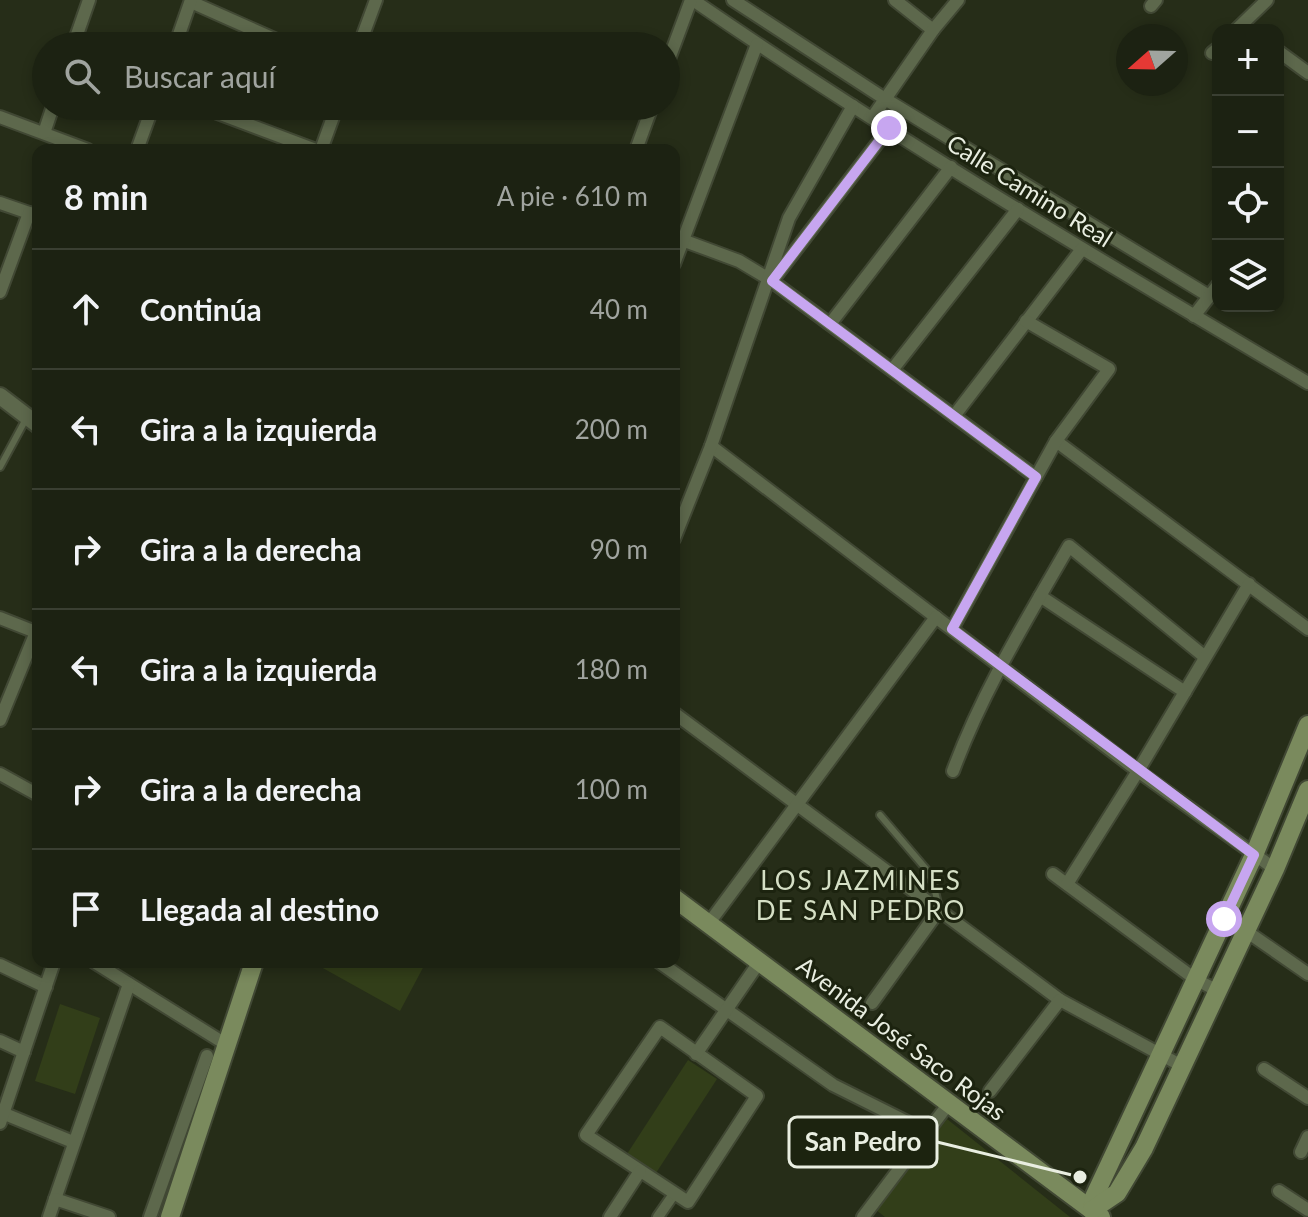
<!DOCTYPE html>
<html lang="es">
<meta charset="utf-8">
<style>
body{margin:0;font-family:Lato,sans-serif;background:#252a1b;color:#f1f3f6}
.controls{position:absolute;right:24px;top:24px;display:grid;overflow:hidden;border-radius:16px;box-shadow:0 4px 12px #0003}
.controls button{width:72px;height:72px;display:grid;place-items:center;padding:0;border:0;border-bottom:2px solid #3a3f32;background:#1c2212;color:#f1f3f6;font:40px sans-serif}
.compass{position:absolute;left:1116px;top:24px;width:72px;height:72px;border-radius:50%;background:#1c2212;box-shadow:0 4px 12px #0003;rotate:250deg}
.stop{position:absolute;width:24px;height:24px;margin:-18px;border:6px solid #c7a6f0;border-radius:50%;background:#fff}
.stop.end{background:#c7a6f0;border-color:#fff;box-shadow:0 2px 8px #0008}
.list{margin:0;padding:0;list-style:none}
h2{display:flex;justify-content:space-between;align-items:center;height:104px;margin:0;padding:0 32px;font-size:34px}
h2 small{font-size:26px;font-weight:400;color:#a0a49f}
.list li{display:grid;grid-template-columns:52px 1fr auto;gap:24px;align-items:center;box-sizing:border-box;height:120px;padding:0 32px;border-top:2px solid #3a3f32}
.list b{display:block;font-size:30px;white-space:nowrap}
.list em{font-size:26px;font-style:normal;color:#a0a49f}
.icon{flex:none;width:44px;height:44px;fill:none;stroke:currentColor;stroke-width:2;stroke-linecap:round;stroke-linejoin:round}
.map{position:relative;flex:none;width:1308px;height:1217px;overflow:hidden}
.search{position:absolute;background:#1c2212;box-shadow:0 4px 12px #0003;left:32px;top:32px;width:648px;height:88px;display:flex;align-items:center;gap:20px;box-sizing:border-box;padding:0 28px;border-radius:44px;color:#a0a49f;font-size:30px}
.panel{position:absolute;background:#1c2212;box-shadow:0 4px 12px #0003;left:32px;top:144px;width:648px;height:824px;border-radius:16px}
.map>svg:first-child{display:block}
</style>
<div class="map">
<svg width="1308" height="1217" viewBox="0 0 1308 1217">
<rect width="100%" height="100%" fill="#262d18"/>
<g fill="#323e19">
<polygon points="312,962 426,962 400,1011"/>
<polygon points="60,1004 100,1018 75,1094 35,1081"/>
<polygon points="688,1060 717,1079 656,1173 627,1154"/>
<polygon points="947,1119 1070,1217 885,1217 876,1210"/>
</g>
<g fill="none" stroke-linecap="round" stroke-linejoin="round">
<g stroke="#414834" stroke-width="10">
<g id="service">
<polyline points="0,467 27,417"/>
<polyline points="880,815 926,869 933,883 939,908"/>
</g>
</g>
<g stroke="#414834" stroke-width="14">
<polyline id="pedestrian" points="658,1217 674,1194"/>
</g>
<g stroke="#414834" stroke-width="16">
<g id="minor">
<path d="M693,0C892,137 1100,260 1308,383"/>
<polyline points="733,0 885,99 1209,296"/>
<polyline points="895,0 933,30"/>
<polyline points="191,2 290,46"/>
<polyline points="1151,6 1156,0"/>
<polyline points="1236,30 1267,0"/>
<polyline points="73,46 89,0"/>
<polyline points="175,46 191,0"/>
<polyline points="359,46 376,0"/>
<polyline points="1278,51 1308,73"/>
<polyline points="1212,53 1218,48"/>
<polyline points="666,67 691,0"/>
<polyline points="199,106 316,150"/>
<polyline points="0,117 88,150"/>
<polyline points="872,118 933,30 958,0"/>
<polyline points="44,133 53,106"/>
<polyline points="137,150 153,106"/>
<polyline points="321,150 337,106"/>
<polyline points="636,150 652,106"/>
<polyline points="0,203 38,216"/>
<polyline points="674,237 739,261 769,279 1036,477"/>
<polyline points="674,264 757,44"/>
<polyline points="772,281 889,128"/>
<polyline points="0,292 29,213"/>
<polyline points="1194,316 1218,285"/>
<polyline points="830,324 951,167"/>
<polyline points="892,370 1018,209"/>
<polyline points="954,416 1082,249"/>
<polyline points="1056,441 1308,629"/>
<polyline points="711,446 1138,771 1275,869"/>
<polyline points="674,539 711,446 789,218 853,106"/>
<polyline points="1040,596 1185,692"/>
<polyline points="0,618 38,633"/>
<polyline points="952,629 1056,441 1109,369 1026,321"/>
<polyline points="674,713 1060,1000 1182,1066"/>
<polyline points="0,720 36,632"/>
<path d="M953,771C982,692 1027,619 1069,546L1205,657"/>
<polyline points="0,774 38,795"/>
<polyline points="1053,874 1195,979 1218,991"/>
<polyline points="1067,884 1138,771 1249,584"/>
<polyline points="709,923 936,617"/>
<polyline points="1246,931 1308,974"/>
<polyline points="94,962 227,1045"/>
<polyline points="659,962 833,1085 927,1132"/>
<polyline points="0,965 46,987"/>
<polyline points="872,1003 939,910"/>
<polygon points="660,1027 757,1096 688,1202 586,1135"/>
<polyline points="0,1041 24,1052"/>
<polyline points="696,1054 760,961"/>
<polyline points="1264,1069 1308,1098"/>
<polyline points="990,1091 1060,1000"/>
<polyline points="0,1112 73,1142"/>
<polyline points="0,1123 54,962"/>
<polyline points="1301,1152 1308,1137"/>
<polyline points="1279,1191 1308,1210"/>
<polyline points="55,1199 129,984"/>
<polyline points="49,1217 55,1199 109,1217"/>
<polyline points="150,1217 207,1056"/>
<polyline points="610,1217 640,1171"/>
<polyline points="863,1217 950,1102"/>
</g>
</g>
<g stroke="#414834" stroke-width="20">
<polyline id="tertiary" points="0,396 38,425"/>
</g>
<g stroke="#414834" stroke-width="22">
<g id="secondary">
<polyline points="674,898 1101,1217"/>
<polyline points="1092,1210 1094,1197 1110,1163 1254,855 1308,725"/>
<polyline points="1092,1210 1117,1193 1144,1148 1275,869 1308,790"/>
<polyline points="170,1217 254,962"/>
</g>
</g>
<use href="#service" stroke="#5d684c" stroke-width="6"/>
<use href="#pedestrian" stroke="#5d684c" stroke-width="10"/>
<use href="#minor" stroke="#5d684c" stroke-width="12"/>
<use href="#tertiary" stroke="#5d684c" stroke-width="16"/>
<use href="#secondary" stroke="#7a8a5d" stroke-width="18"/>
</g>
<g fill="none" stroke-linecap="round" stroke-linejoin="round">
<polyline stroke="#c7a6f0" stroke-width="10" points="889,128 772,281 1036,477 952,629 1254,855 1224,919"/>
</g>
<g text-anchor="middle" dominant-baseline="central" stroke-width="6" stroke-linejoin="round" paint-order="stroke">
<g font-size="24" fill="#e9eee1" stroke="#1c230f">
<text transform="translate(1030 190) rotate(32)">Calle Camino Real</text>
<text transform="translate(902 1038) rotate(37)">Avenida José Saco Rojas</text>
</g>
<g font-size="26" letter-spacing="2" fill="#d5dfc5" stroke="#1c230f">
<text x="861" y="880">LOS JAZMINES<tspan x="861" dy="30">DE SAN PEDRO</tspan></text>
</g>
</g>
<path fill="none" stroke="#e9eee1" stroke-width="3" d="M1080 1177L937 1142"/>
<circle fill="#e9eee1" stroke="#1c230f" stroke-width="3" cx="1080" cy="1177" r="8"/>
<rect fill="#1c230f" stroke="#e9eee1" stroke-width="3" x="789" y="1117" width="148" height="50" rx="8"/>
<g font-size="26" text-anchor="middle" font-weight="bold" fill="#e9eee1">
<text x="863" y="1151">San Pedro</text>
</g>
</svg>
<div class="controls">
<button>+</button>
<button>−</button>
<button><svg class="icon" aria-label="locate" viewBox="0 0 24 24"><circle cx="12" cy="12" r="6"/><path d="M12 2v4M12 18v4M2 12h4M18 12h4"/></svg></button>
<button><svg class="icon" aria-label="layers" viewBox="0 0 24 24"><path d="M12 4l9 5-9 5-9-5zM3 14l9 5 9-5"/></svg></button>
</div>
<svg class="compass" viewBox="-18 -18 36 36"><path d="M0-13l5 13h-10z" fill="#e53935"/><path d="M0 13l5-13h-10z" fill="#a0a49f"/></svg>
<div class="stop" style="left:1224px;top:919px"></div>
<div class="stop end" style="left:889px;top:128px"></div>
<div class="search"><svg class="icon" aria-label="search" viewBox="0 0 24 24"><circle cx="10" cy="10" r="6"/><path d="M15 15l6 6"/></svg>Buscar aquí</div>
<section class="panel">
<h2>8 min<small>A pie · 610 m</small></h2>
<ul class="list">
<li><svg class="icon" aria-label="ahead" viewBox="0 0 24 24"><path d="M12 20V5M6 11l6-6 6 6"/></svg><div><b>Continúa</b></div><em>40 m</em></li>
<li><svg class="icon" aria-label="left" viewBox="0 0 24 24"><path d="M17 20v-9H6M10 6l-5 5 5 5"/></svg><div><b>Gira a la izquierda</b></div><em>200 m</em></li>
<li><svg class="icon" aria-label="right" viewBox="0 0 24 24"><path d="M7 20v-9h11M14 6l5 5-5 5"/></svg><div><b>Gira a la derecha</b></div><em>90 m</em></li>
<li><svg class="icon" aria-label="left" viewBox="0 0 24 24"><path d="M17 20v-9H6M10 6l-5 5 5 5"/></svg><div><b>Gira a la izquierda</b></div><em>180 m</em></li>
<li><svg class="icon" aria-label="right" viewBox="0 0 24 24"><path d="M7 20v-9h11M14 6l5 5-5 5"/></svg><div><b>Gira a la derecha</b></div><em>100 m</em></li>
<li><svg class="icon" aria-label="arrive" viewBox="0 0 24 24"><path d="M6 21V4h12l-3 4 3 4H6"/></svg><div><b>Llegada al destino</b></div></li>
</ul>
</section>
</div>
